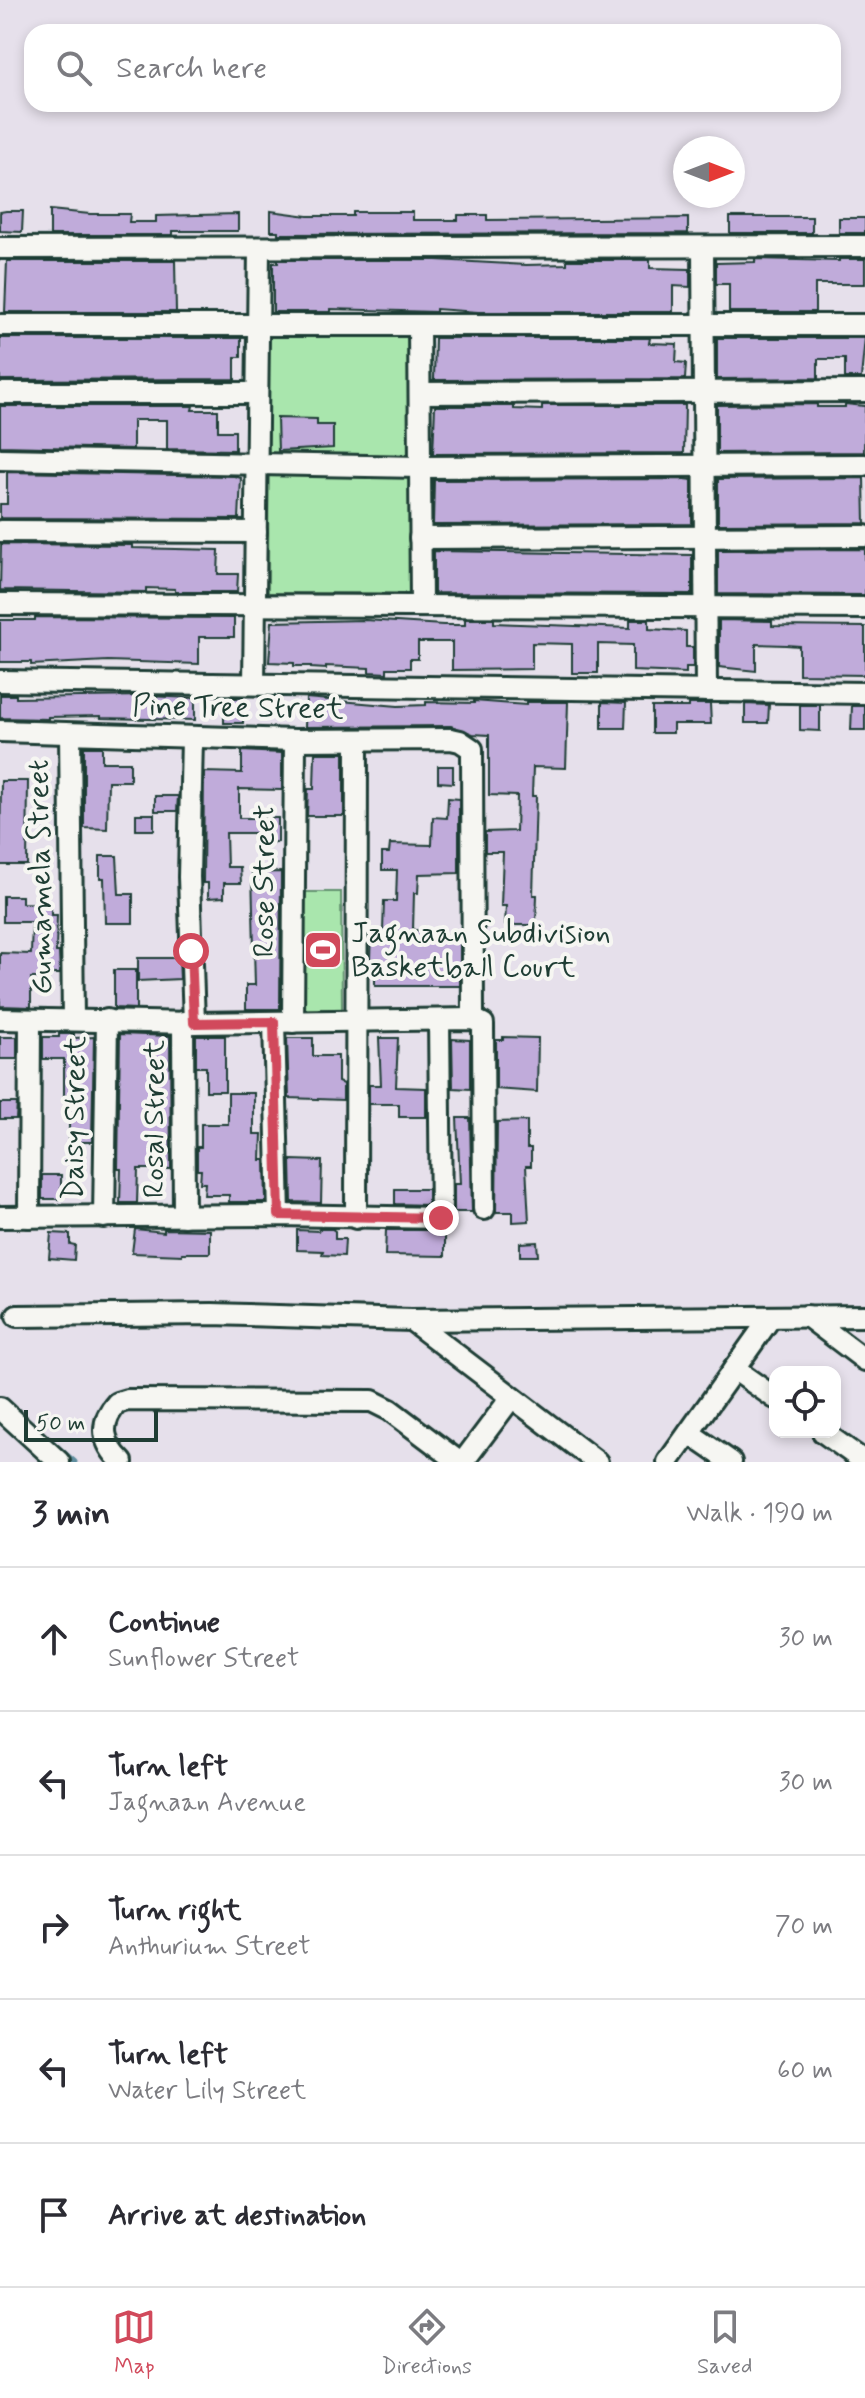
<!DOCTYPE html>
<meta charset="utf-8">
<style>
body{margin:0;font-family:Mynerve,sans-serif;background:#f7f7f7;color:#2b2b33}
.controls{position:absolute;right:24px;bottom:24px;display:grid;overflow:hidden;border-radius:16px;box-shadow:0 4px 12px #0003}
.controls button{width:72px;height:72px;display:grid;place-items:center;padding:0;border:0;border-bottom:2px solid #e1e1e2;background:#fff;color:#2b2b33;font:40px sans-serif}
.compass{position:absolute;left:673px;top:136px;width:72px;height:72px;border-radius:50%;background:#fff;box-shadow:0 4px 12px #0003;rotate:90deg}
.scale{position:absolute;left:24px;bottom:20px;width:134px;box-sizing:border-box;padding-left:8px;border:4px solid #1f3d34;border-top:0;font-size:22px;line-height:28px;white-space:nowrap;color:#1f3d34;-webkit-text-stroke:6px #f6f6f2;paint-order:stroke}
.stop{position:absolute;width:24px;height:24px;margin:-18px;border:6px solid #d1495b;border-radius:50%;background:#fff}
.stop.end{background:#d1495b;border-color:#fff;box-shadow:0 2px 8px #0008}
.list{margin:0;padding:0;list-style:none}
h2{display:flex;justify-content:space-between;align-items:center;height:104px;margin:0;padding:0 32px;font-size:34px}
h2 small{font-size:26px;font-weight:400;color:#7c7c81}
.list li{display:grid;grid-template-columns:52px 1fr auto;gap:24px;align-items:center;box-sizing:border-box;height:144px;padding:0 32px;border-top:2px solid #e1e1e2}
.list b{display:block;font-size:30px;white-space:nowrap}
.list p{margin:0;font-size:26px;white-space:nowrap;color:#7c7c81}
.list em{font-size:26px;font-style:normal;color:#7c7c81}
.icon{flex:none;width:44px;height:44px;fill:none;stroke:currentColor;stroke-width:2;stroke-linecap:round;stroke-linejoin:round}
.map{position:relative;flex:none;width:865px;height:1462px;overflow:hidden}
.search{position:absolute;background:#fff;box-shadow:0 4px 12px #0003;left:24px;right:24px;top:24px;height:88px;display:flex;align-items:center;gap:20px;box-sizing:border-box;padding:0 28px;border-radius:24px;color:#7c7c81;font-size:30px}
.sheet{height:824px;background:#fff}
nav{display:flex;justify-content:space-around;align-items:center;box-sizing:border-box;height:112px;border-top:2px solid #e1e1e2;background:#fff;font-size:22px;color:#7c7c81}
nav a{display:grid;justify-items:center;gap:4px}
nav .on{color:#d1495b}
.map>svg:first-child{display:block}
</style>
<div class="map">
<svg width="865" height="1462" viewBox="0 0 865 1462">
<rect width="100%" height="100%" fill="#e6e0eb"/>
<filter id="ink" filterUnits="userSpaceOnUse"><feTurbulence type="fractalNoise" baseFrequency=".0125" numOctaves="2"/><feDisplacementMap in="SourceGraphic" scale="16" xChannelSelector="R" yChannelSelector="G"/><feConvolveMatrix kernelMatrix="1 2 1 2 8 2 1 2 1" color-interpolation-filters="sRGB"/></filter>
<g filter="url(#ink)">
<g fill="#a9e6ad" stroke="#649270" stroke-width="2">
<polygon points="269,334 410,335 409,593 268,593"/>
<polygon points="305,892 341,892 342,1009 304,1010"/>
</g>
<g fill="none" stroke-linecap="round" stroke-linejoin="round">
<polyline stroke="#5e8e9f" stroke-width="5" points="50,1440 75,1462"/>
</g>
<g fill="#c0abda" stroke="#1f3d34" stroke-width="2">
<polygon points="50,210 90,214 130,214 129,222 156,222 156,216 238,214 238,231 173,231 173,235 50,235"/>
<polygon points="6,211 23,211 22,232 0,231 0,212"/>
<polygon points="271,211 308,216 353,216 353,212 413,212 413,220 458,220 458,215 487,215 487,220 688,218 688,233 278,234 278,231 271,231"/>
<rect x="730" y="217" width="82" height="16"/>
<rect x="839" y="218" width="26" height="15"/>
<polygon points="755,259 839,261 839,259 865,259 865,284 815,284 815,312 729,312 729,284 716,284 716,263 755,262"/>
<polygon points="278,260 436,260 526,265 567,264 567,260 650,260 650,268 690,269 690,287 673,286 673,312 478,312 436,309 436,312 331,309 331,312 273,312 273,263 278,263"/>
<polygon points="7,261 175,261 176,312 5,312"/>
<polygon points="0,338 241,338 241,357 235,357 235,379 0,380"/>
<polygon points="435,338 650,338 649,343 677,344 676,362 686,363 685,379 434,380"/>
<polygon points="717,338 865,338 861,378 845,378 845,359 818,359 818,378 717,379"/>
<polygon points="817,404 817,407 845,407 845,404 865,406 864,452 717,453 717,405"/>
<polygon points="542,405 685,405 684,453 433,454 435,406 514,406 514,409 542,410"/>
<polygon points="0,406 193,406 192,410 218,410 218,431 235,431 235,450 167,449 167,420 133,420 133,449 0,446"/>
<polygon points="277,418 317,419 317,425 333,425 333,448 278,451"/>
<polygon points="7,472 234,476 241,478 239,519 0,518 0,504 7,504"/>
<polygon points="684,479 692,480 692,524 433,525 434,480"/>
<polygon points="718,479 864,478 865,523 718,524"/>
<polygon points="1,544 132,545 132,548 219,550 218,574 238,574 237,592 175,592 175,589 146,588 146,592 0,590"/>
<polygon points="865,549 865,595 718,594 718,550"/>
<polygon points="434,551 692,555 692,594 434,593"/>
<polygon points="35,617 234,618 234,637 199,637 199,664 108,661 31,665 31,662 0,662 0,620 35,620"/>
<polygon points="465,619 494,619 494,623 630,628 630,620 649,620 649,629 686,631 686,647 693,647 693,667 686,667 686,673 633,671 633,645 598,644 598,673 572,673 572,644 532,643 532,669 452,670 452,642 418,642 418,659 410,659 410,668 387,668 387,673 369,672 369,668 326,666 326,669 311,668 311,666 294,666 294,663 269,662 272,622 365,620 443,625 465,625"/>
<polygon points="719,620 772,621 772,626 865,627 865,675 799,674 799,646 786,645 756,644 756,671 719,667"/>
<polygon points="0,695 16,695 16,698 146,696 195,698 195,720 101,718 101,716 48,717 48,719 0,718"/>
<rect x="224" y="698" width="19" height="25"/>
<polygon points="306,698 398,706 426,705 426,702 474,703 474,701 526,705 526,702 568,702 566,768 533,767 532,796 536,796 533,895 537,895 536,925 505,925 506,906 501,906 503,852 485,852 485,832 516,831 517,796 489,795 489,735 473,734 451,726 305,727"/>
<polygon points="602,702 626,703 625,728 602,728"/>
<polygon points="689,704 710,704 711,724 673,724 673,733 652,733 652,707 689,707"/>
<polygon points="745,704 769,705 768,723 745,723"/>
<polygon points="800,705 820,705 820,731 800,730"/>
<polygon points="852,706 865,706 865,730 851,730"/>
<polygon points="84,747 102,747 102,762 130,762 130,781 108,781 107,829 84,828"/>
<polygon points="242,751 282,753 282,790 239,789 239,818 278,818 278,842 262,843 262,833 226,833 227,867 240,867 241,883 224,883 224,897 208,898 208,883 203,883 204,772 242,773"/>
<polygon points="315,753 344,753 344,816 307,816 308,789 314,789"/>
<polygon points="438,766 453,766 453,783 438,782"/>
<polygon points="1,781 28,781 27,865 0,865"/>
<polygon points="155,796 178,796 177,811 155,811"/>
<polygon points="448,798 459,799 459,873 419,874 418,893 414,893 413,930 431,931 431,938 460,938 460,986 375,986 375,959 370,959 371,931 383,931 384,901 396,901 397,870 382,870 382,853 389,853 390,844 432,845 433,817 447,818"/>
<rect x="136" y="814" width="18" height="16"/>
<polygon points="100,856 117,856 119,894 133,894 133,923 105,923 104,878 100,878"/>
<polygon points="281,872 280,1009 246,1009 246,985 255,985 252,873"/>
<polygon points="3,896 22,896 22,903 51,904 51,915 57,915 56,952 59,952 60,974 49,974 49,978 31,978 31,1007 0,1006 0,953 31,954 32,922 3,922"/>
<polygon points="138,958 179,958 180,979 138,981"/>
<polygon points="114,970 136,970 136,1009 114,1008"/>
<polygon points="59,1034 74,1034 74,1038 94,1037 92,1142 69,1142 69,1096 64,1096 64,1059 43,1059 43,1037 59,1037"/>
<polygon points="120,1034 170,1036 171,1169 138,1169 137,1203 120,1203 121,1169 118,1169"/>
<polygon points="196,1036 225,1036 225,1091 206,1091 206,1067 196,1067"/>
<rect x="0" y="1037" width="17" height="22"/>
<polygon points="503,1037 538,1038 537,1092 496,1089 496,1040 503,1040"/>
<polygon points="287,1038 313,1038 313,1056 338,1056 338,1082 343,1084 343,1100 289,1098"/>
<polygon points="379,1038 398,1038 396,1087 426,1088 426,1117 399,1117 399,1104 369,1104 369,1085 381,1085"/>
<polygon points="452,1039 470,1040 470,1089 453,1088"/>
<polygon points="228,1093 254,1093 254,1134 262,1134 261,1160 265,1160 266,1202 229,1202 229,1195 204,1195 205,1183 200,1183 201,1170 197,1170 197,1147 201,1147 201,1124 228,1124"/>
<polygon points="0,1103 17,1103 16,1119 0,1119"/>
<polygon points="457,1118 470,1118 472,1212 454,1212 454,1184 460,1184"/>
<polygon points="527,1121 527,1148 531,1148 531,1166 526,1166 529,1221 513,1222 513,1212 496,1212 497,1122"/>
<polygon points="291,1160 322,1161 321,1203 292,1202"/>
<rect x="42" y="1175" width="19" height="24"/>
<polygon points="395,1189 428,1189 428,1205 395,1204"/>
<polygon points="135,1229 164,1232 164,1229 210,1230 210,1253 182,1253 182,1255 132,1253"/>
<polygon points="319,1229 332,1229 335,1231 335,1239 345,1239 344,1256 322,1255 323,1251 297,1250 297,1230 318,1231"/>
<polygon points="386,1230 445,1230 445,1256 385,1255"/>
<polygon points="51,1233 70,1234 70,1244 75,1245 74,1260 49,1258"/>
<polygon points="537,1242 538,1256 520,1256 520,1243"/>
</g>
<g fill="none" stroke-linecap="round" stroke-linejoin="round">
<g stroke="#1f3d34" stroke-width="26">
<g id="street">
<polyline points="703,247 706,691"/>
<polyline points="0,248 865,246"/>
<polyline points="0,325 865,325"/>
<polyline points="419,325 421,606"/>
<polyline points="0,393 257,393"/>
<polyline points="420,393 865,391"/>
<polyline points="0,459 420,467 865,465"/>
<polyline points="0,531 256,532"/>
<polyline points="420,538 865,536"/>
<polyline points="0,604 865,608"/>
<polyline points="0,681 865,693"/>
<polyline points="254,684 259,248"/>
<polyline points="0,731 295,740 451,739 460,741 472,749 473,1019"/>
<polyline points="70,734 73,1020"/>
<polyline points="192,738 189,877 194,1023"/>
<polyline points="0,1019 194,1023 473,1019 483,1024 484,1209"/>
<polyline points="183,1022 184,1216"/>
<polyline points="274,1022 279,1215"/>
<polyline points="293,1022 295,740"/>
<polyline points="0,1217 279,1215 441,1218 439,1020"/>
<polyline points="29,1217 30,1020"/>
<polyline points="104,1217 107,1020"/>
<polyline points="356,1218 357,741"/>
<polyline points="17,1316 212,1314 411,1320 865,1316"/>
<polyline points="807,1316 865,1360"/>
<polyline points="411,1320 597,1462"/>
<polyline points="734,1369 775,1398"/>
<polyline points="0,1408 59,1462"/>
<polyline points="823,1432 865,1462"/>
<polyline points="689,1433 731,1462"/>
<path d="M122,1462C103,1444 98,1424 117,1403L127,1400L372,1401L390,1410L459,1462"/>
<polyline points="463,1462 511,1398"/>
<polyline points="668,1462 771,1317"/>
</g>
</g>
<use href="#street" stroke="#f6f6f2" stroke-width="20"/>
</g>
</g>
<g fill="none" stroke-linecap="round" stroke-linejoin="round" filter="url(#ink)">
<polyline stroke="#d1495b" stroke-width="10" points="191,951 194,1023 274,1022 279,1215 441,1218"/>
</g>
<defs>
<g id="stadium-square" transform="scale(2)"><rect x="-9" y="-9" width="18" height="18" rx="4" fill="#d1495b" stroke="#f6f6f2"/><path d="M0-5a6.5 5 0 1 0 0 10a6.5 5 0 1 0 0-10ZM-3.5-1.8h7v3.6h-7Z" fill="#fff"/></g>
</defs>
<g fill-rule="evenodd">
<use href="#stadium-square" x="323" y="950"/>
</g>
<g text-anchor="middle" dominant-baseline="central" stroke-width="8" stroke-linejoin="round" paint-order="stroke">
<g font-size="30" fill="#1f3d34" stroke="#f6f6f2">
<text transform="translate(238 708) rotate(1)">Pine Tree Street</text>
<text transform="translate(41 877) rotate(-91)">Gumamela Street</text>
<text transform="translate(264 881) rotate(-90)">Rose Street</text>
<text transform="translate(75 1118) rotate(-89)">Daisy Street</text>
<text transform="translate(154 1119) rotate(-90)">Rosal Street</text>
</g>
<g font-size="30" fill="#1f3d34" stroke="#f6f6f2" text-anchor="start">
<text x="351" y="933">Jagnaan Subdivision<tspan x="351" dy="34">Basketball Court</tspan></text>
</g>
</g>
</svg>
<div class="controls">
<button><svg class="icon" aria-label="locate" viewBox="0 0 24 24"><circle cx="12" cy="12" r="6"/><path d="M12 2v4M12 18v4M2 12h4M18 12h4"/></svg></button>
</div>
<svg class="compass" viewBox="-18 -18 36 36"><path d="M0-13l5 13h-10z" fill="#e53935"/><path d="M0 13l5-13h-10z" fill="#7c7c81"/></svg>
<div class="scale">50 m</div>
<div class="stop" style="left:191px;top:951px"></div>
<div class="stop end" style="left:441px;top:1218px"></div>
<div class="search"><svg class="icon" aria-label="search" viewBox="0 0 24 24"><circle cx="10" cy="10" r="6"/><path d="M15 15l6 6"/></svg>Search here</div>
</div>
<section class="sheet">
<h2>3 min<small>Walk · 190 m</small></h2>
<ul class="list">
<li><svg class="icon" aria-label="ahead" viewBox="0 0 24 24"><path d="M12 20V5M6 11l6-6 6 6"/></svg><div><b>Continue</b><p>Sunflower Street</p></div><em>30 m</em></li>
<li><svg class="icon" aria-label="left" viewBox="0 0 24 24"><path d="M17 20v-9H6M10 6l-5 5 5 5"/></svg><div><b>Turn left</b><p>Jagnaan Avenue</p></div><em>30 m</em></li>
<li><svg class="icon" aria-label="right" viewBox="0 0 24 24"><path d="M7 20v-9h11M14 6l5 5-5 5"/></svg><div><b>Turn right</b><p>Anthurium Street</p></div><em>70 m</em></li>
<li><svg class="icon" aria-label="left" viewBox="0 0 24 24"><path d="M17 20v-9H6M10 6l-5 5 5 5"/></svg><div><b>Turn left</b><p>Water Lily Street</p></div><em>60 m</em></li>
<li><svg class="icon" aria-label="arrive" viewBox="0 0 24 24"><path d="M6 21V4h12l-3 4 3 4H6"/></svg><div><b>Arrive at destination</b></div></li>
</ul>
</section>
<nav>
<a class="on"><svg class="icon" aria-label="map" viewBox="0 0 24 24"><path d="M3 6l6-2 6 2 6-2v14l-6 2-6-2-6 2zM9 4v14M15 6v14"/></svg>Map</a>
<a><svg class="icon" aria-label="directions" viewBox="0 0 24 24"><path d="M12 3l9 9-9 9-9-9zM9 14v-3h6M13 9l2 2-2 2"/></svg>Directions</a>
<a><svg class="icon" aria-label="saved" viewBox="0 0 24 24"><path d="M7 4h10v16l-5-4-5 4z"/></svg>Saved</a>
</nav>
